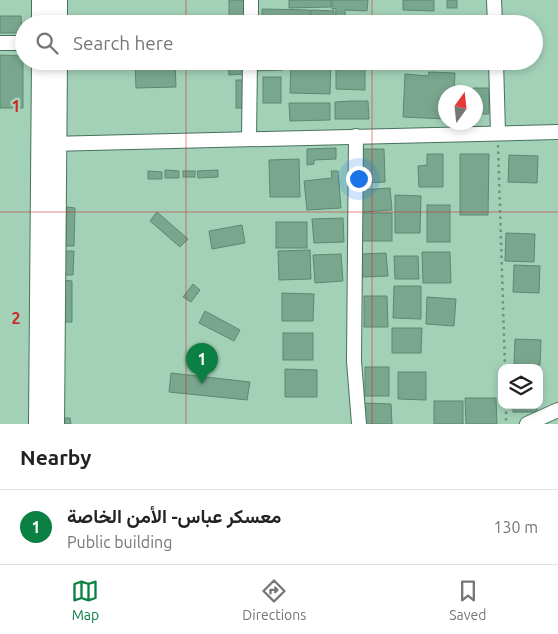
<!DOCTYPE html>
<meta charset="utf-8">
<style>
body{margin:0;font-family:Ubuntu,Vazirmatn,sans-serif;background:#f2f2f2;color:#222}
.controls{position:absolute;right:15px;bottom:15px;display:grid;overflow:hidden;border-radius:10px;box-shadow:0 2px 8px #0003}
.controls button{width:45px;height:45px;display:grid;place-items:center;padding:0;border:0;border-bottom:1px solid #e0e0e0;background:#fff;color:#222;font:25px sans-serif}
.compass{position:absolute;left:438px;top:85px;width:45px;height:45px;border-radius:50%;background:#fff;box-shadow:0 2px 8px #0003;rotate:15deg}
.you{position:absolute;left:358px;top:178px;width:18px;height:18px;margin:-12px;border:4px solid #fff;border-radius:50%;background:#1a73e8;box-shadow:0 0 0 8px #1a73e833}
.badge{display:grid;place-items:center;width:32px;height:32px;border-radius:50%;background:#0b8043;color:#fff;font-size:16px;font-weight:700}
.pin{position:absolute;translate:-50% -41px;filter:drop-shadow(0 1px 2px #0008)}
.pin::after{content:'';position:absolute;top:26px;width:18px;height:15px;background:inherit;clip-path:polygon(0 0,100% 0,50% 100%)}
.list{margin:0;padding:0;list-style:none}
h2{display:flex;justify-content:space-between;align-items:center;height:65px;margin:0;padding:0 20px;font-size:21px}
h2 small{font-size:16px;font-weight:400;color:#767676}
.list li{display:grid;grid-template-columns:32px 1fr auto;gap:15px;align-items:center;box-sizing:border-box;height:75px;padding:0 20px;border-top:1px solid #e0e0e0}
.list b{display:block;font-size:19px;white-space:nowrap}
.list p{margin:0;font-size:16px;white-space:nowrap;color:#767676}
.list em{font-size:16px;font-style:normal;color:#767676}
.icon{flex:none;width:28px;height:28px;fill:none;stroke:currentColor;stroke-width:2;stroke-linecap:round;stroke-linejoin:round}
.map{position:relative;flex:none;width:558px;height:424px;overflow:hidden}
.search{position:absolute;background:#fff;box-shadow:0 2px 8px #0003;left:15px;right:15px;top:15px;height:55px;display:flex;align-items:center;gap:12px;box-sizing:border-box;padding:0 18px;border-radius:28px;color:#767676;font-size:19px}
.sheet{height:140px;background:#fff}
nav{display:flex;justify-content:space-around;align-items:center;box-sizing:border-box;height:70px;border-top:1px solid #e0e0e0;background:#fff;font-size:14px;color:#767676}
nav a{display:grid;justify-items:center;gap:2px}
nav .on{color:#0b8043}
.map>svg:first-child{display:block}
</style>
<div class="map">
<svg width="558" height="424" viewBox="0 0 558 424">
<rect width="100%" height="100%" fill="#a3d1b8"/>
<g fill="#79a68e" stroke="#5c8871">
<polygon points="229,0 244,0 245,18 229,18"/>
<polygon points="289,0 331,0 331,7 289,8"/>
<polygon points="332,0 368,0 367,11 345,10 345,24 335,24 336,9 332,9"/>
<polygon points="403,0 434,0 434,11 403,10"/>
<rect x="447" y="0" width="10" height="8"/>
<polygon points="262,9 310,10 310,24 262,24"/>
<polygon points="311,10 334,11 333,24 311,24"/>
<polygon points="0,16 21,16 22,33 0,33"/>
<polygon points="381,16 407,17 407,20 463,24 381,24"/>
<polygon points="0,55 23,56 23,108 0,108"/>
<polygon points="135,61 175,61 176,87 136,88"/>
<polygon points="228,61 245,61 245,74 229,75"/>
<polygon points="254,61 282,61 283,70 254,71"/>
<polygon points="291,61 331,61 330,94 290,93"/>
<rect x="378" y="61" width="17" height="6"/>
<polygon points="408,61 461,61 461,64"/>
<polygon points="336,65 365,65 365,90 336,89"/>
<polygon points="429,72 455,73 454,92 446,92 446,119 403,117 405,74 428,76"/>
<rect x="263" y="77" width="18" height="26"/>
<rect x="236" y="80" width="10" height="28"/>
<polygon points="473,88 489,88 489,114 476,114 476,92 473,92"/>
<polygon points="352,101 368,101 369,119 335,119 335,102"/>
<polygon points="289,103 330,103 330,120 290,121"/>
<polygon points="336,148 336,159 314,160 314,164 307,165 307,149"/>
<polygon points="360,149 384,149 385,182 362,183"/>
<polygon points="427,154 443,154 443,187 419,187 418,166 427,165"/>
<polygon points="460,154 489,154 488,215 460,215"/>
<polygon points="509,155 538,156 537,183 508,182"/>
<polygon points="299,159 300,197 270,197 269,160"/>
<polygon points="165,170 179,171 179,178 165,178"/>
<polygon points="218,170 218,177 198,178 197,171"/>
<polygon points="148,171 162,172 162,179 148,179"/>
<rect x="183" y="171" width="12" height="6"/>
<polygon points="331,171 338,171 341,208 307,210 304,181 332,178"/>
<polygon points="390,188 392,210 362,212 361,190"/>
<polygon points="395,195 421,196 420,233 395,233"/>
<rect x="427" y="205" width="23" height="37"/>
<polygon points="67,207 75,208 74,246 66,246"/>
<polygon points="157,212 188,239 180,247 150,221"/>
<rect x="361" y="213" width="31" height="28"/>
<polygon points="343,218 344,242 314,243 312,219"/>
<rect x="276" y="222" width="31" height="26"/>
<polygon points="242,225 245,243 212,249 209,231"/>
<polygon points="506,233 535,234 534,262 505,261"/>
<polygon points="310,250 311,279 279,280 278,251"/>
<polygon points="65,251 74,251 73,275 64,275"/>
<polygon points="422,252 450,252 451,283 423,283"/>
<polygon points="386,253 388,276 363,277 362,254"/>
<polygon points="341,254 343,281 315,283 313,255"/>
<polygon points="394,256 418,256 419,279 395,279"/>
<polygon points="514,265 540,266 539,293 513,292"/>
<polygon points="63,280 72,281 72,322 62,322"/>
<polygon points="193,284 200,290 191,302 183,297"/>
<polygon points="394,286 421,286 421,319 393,318"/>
<polygon points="282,293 314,294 313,321 282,321"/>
<polygon points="364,296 387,296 388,327 364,327"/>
<polygon points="427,297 456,299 454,326 426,324"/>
<polygon points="205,311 240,330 234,341 199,323"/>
<polygon points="392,328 422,328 421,353 392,353"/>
<rect x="283" y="333" width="30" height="27"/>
<polygon points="515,339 541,340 540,365 514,364"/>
<rect x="365" y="367" width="24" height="29"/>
<polygon points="285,369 317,370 317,397 285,397"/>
<polygon points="398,372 426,372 426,400 398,399"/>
<polygon points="171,373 250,382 247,400 169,392"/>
<polygon points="465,398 496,398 497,424 466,424"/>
<rect x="434" y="401" width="29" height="23"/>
<polygon points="364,403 391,404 392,424 364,424"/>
<rect x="513" y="405" width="24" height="7"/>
<polygon points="63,418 70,418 71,424 63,424"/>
</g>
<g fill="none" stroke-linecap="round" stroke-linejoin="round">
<g stroke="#47725c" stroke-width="16">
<g id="minor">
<polyline points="494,0 495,24"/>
<polyline points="251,24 251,0"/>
<polyline points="0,43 24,43"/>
<polyline points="496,61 498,133"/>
<polyline points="356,136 354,361 359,424"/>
<polyline points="249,138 250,61"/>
<polyline points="49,144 558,132"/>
<polyline points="527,424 558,410"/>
</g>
</g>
<g stroke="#47725c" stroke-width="20">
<g id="major">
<polyline points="41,0 41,24"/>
<polyline points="58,24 58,0"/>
<polyline points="38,424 41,61"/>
<polyline points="55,424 58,61"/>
</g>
</g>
<g stroke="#6f927f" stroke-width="2.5" stroke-dasharray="2.5 4" stroke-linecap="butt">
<polyline points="498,145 505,368"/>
<polyline points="506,405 506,424"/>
</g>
<use href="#minor" stroke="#fff" stroke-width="14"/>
<use href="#major" stroke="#fff" stroke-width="18"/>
</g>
<path fill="none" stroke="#cd2928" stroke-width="1" stroke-opacity="0.55" d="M186,0V24M372,0V24M186,61V424M372,61V424M0,212H558"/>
<g font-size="16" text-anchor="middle" font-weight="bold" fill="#cd2928" stroke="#a3d1b8" stroke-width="5" stroke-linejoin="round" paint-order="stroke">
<text x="16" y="112">1</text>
<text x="16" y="324">2</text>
</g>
</svg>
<div class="controls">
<button><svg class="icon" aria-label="layers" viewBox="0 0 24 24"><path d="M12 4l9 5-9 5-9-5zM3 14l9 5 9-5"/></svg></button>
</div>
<svg class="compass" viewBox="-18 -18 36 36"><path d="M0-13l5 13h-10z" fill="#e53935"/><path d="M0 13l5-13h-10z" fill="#767676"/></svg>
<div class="you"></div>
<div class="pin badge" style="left:202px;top:384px">1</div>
<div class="search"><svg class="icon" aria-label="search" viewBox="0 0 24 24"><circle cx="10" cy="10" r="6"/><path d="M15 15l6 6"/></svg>Search here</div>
</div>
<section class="sheet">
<h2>Nearby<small></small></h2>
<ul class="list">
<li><span class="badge">1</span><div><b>معسكر عباس- الأمن الخاصة</b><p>Public building</p></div><em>130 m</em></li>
</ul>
</section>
<nav>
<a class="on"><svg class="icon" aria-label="map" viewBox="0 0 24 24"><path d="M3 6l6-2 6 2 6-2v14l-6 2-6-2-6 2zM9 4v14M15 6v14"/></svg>Map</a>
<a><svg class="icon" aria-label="directions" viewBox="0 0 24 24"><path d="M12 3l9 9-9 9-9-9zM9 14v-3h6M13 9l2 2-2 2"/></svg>Directions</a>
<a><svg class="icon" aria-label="saved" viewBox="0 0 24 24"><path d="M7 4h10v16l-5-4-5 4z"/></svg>Saved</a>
</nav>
